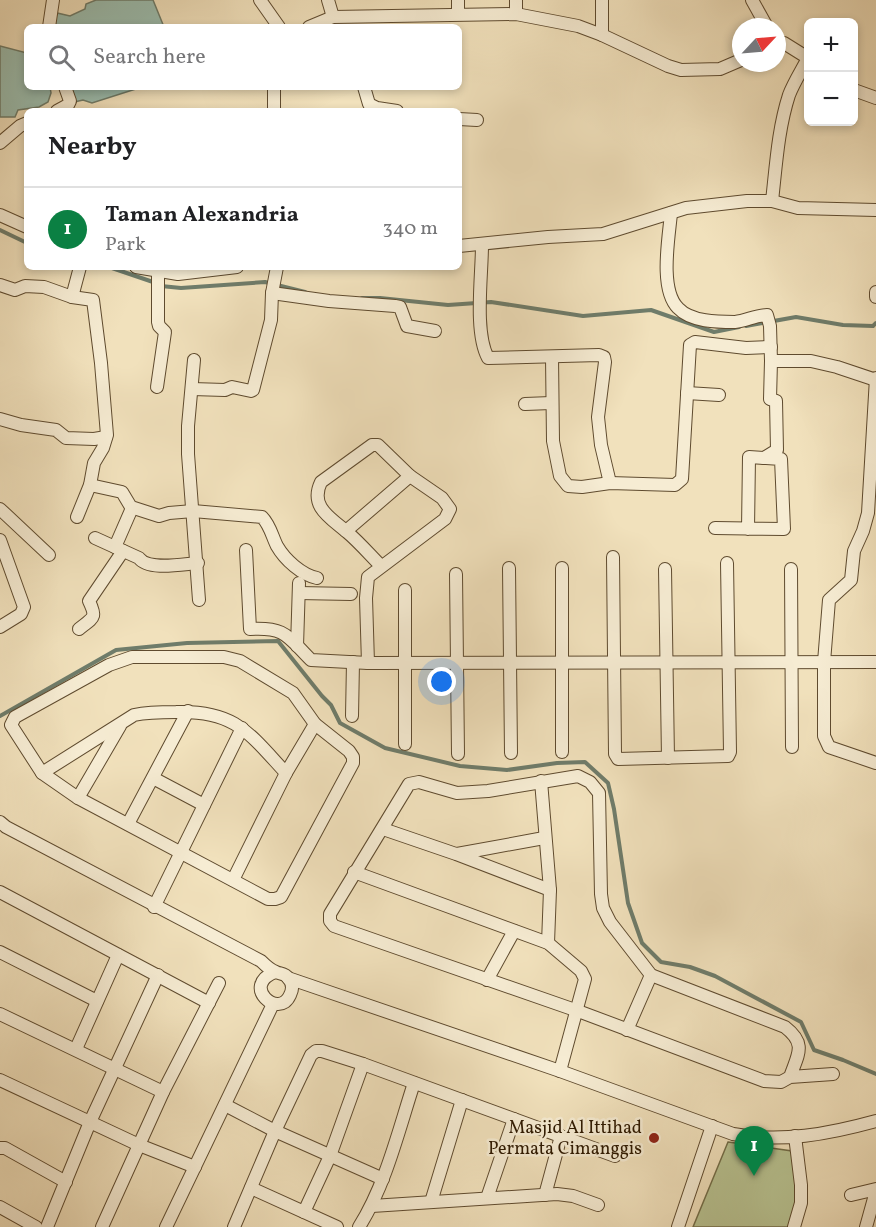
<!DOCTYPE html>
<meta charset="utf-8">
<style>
body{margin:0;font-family:Vollkorn,serif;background:#f6f6f6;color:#202124}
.controls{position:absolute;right:18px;top:18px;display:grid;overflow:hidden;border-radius:9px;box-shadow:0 3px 9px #0003}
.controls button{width:54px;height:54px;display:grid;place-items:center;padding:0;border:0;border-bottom:2px solid #e0e0e0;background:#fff;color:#202124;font:30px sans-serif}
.compass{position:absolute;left:732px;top:18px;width:54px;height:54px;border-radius:50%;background:#fff;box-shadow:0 3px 9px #0003;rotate:64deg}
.you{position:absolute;left:442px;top:682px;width:21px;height:21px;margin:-15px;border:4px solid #fff;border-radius:50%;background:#1a73e8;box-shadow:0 0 0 9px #1a73e833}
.badge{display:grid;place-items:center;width:39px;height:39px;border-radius:50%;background:#0b8043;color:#fff;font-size:20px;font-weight:700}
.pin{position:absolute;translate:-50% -50px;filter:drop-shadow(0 2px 3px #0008)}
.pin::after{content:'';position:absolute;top:32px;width:21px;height:18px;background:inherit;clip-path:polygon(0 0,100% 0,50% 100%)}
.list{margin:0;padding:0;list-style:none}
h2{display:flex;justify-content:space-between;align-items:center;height:78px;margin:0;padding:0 24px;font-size:26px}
h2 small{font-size:20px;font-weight:400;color:#757577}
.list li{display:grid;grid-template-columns:39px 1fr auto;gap:18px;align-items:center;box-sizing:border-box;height:84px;padding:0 24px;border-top:2px solid #e0e0e0}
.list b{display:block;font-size:22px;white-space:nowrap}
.list p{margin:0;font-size:20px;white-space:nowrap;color:#757577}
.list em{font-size:20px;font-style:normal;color:#757577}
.icon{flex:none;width:33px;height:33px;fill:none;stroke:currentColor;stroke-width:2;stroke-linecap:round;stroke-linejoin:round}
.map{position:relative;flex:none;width:876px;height:1227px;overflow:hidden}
.search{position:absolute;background:#fff;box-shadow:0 3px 9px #0003;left:24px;top:24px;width:438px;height:66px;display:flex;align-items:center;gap:15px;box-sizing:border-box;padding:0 21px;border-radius:9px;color:#757577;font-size:22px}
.panel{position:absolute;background:#fff;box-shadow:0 3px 9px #0003;left:24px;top:108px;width:438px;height:162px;border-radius:9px}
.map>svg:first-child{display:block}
</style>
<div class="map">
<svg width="876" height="1227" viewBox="0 0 876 1227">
<rect width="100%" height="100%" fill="#f1e1bc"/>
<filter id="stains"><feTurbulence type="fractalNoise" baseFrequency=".00333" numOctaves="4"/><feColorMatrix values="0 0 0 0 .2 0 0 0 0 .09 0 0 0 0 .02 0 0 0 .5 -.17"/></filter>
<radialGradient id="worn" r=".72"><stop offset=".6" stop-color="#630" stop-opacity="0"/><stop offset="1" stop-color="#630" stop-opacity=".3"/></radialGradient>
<polygon fill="#b8c392" stroke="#736e49" stroke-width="1.5" points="728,1142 792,1151 797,1201 789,1227 693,1227"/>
<g fill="#9bbeb0" stroke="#6f7c6a" stroke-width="1.5">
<polygon points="96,0 153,0 164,27 53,27 57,13 70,16 85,9 86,4"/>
<polygon points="0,46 27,53 27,87 50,87 51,93 48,102 39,107 18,110 15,117 0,117"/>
<polygon points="69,87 142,87 92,103 83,100 74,102"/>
</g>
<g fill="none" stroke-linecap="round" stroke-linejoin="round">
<g stroke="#6f7c6a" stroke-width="4">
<polyline points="0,230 27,243"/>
<polyline points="109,267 153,282"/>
<polyline points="161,286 181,288 265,282 305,292"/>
<polyline points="362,298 380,298 448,305 491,302 583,316 651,310 714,332 739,327"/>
<polyline points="746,326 796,317 843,325 873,326 876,323"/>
<polyline points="0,716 116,650 187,643 278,641 322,696 331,705 340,723 385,748 460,766 507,770 557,763 585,762 608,783 614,809 628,903 642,943 661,962 690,967 715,976 801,1022 814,1050 843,1060 876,1074"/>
</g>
<g stroke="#5f4b2f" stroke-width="14">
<g id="minor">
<polyline points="260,0 279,27"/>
<polyline points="328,0 333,17"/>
<polyline points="458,0 458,14"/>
<polyline points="602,0 602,35"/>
<polyline points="752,0 767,27"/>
<polyline points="516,14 516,0"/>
<polyline points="49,27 53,0"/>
<polyline points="309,27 333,17 516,14 578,26 602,35 668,66 681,70 720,69 741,60"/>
<polyline points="274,87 274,111"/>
<polyline points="364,87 369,104 377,108 397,111"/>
<polyline points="854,90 876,98"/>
<polyline points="57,111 68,105 70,101 65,87"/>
<polyline points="459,119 477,120"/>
<polyline points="0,143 20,126 27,123"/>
<path d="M772,201C776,166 778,129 789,95C794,82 802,70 808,58L784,43H777"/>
<path d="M671,213C669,237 659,289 678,308C691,322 718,322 735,322C746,321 756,315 767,315L770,326L771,361H811L837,367L876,380"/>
<polyline points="0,215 27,227"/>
<path d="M482,245C482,276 474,332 488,358L599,355L604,357L605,362L598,417L601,445L610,483"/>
<polyline points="459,246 548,237 603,234 686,208 747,201 772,201 798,208 876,210"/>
<polyline points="136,267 178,274 237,267"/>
<polyline points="0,285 15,290 25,286 44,287 72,297 93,300 101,363 107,435 103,448 94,463 90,485 77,517"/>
<polyline points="876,292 876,297"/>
<polyline points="272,293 329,301 395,306 400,307 407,326 435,331"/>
<polyline points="72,297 80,267"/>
<polyline points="552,357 553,441 560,476 568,486 582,487 610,483 675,485 682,479 690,345 695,342 746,348 771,347"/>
<polyline points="194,360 188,426 188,454 199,600"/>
<polyline points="876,378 868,513 863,531 854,551 851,580 829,600 824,662 824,736 829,747 876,763"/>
<polyline points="157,387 165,332 159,326 158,322 158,272"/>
<polyline points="192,389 225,390 232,387 251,391 253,390 271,320 272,293 277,267"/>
<polyline points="687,393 719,395"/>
<polyline points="525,404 551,403"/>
<polyline points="0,419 21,425 56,430 66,438 94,439 106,437"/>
<polyline points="764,458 777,450 776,401 770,399 771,361"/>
<path d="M90,485L122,492L131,507L159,516L169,513L193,511L262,517C270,525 272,536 277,546C285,560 302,575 317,578"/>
<polyline points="0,509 49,555"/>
<polyline points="715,528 784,529 781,459 749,457 748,529"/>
<polyline points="346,531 410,476"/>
<path d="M95,538L139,558C148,571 183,564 198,563"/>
<polyline points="0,540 24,607 21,614 0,627"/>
<polyline points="115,547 132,508"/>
<path d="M246,550L250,629C286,627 287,636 311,660L368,663L876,662"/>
<polyline points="613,557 615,754 618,759 728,756 730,752 727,563"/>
<polyline points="509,568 511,753"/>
<polyline points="665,569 668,758"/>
<polyline points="791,569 792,747"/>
<polyline points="456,574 458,754"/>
<polyline points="299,593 351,594"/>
<path d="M79,629C94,617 97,618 89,601L123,551"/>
<polyline points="297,646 299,583"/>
<polygon points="132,657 224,657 240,661 293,693 315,724 349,751 353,757 353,763 281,897 275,899 268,899 78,798 42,773 11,725 15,717 109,665"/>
<path d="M368,663L366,598L368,577L445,519L450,509L442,498L410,476L378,445H372L321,482C309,507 331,518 347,532C359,542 370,555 381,566"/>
<polyline points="352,716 353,662"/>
<polyline points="405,744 405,590"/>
<polyline points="562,752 562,568"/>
<path d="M42,773L134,715C148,712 162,712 176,712C235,710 249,733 286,773"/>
<polyline points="153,778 204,805"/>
<polyline points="541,781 550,890 548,943"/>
<polyline points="78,798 120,726"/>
<path d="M0,822L6,827L261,961C265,965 270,970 276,972C280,974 285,973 288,978C293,983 293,989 290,995C279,1020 240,986 275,972"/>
<polyline points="128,824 188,711"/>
<polyline points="383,829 456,854 550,890"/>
<polyline points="457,854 544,838"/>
<polyline points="354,872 548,943 581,971 585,979 560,1071"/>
<polyline points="233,880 286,773 315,724"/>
<polyline points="0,892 209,1003"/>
<polyline points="154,907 242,728"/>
<polyline points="0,952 97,1001"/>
<path d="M288,978L560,1071L733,1134C781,1143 829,1134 876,1121"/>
<polyline points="487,980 514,931"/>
<polyline points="0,1014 163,1092"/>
<polyline points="627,1030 651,975"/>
<polyline points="76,1049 118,955"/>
<path d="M790,1077C798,1054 807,1044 785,1027L651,975L610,922L603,908L601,894L599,793L590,782L578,776L488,791L457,793L419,782L409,784L330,914V921L334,926L578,1011L764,1081L781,1082L790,1077L833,1074"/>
<polyline points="0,1080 139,1145 195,1167"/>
<polyline points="225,1105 275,1131 383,1179"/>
<polyline points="0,1148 5,1148 66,1182"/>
<polyline points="251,1188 337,1227"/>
<polyline points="545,1195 561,1136"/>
<polyline points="851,1195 876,1189"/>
<polyline points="487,1198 514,1119"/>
<polyline points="431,1202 462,1100"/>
<polyline points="372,1206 557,1194 573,1196 598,1205"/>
<polyline points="0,1207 36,1227"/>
<polyline points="304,1212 330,1156 363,1064"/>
<polyline points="47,1227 90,1122 158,975"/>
<polyline points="102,1227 163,1092 219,983"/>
<polyline points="166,1227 273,1004"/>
<polyline points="234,1227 275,1131 311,1055 316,1051 322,1051 363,1064 615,1156"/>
<path d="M359,1227C386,1184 398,1132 414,1083"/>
<polyline points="678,1227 712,1126"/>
<polyline points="794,1227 801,1203 801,1185 795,1136"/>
<polyline points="866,1227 876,1191"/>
</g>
</g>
<use href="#minor" stroke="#f6ecd3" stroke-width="12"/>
</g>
<circle fill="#8f2418" stroke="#f6ecd3" stroke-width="2" cx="654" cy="1138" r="6"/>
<g text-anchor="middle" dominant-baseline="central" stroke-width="5" stroke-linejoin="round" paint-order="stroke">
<g font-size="18" fill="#2e1900" stroke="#f6ecd3" text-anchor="end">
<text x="642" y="1128">Masjid Al Ittihad<tspan x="642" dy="21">Permata Cimanggis</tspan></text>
</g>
</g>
<rect width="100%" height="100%" filter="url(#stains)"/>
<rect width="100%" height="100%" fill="url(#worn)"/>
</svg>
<div class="controls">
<button>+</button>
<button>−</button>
</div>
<svg class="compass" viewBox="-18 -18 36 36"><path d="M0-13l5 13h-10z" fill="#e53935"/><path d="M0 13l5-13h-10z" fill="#757577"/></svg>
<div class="you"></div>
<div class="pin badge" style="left:754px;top:1176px">1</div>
<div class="search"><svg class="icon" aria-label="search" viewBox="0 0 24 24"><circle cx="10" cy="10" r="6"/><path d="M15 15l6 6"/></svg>Search here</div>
<section class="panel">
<h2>Nearby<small></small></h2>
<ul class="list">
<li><span class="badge">1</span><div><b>Taman Alexandria</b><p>Park</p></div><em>340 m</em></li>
</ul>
</section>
</div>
